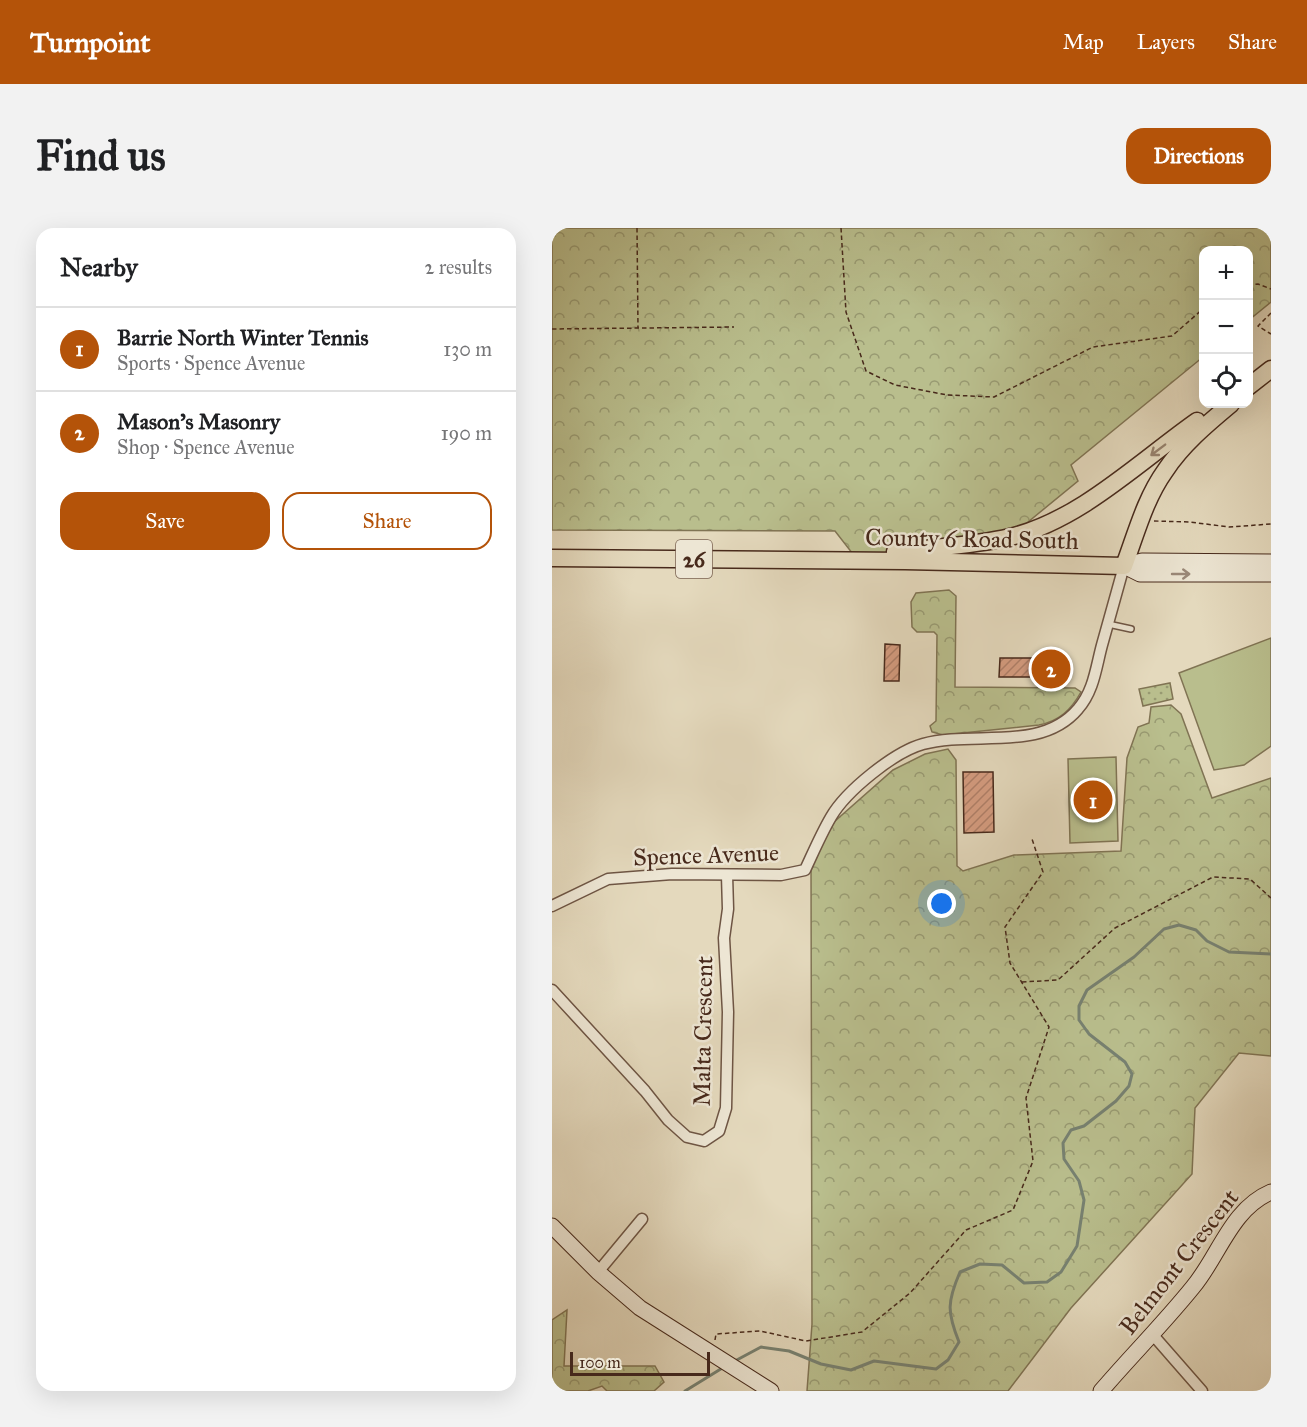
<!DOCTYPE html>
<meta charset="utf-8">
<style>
body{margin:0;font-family:"IM FELL Great Primer",serif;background:#f2f2f2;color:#202124}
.controls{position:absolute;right:18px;top:18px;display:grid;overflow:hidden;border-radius:12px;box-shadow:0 6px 24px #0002}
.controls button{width:54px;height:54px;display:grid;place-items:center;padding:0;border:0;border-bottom:2px solid #e0e0e0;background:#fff;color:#202124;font:30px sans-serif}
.scale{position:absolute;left:18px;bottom:15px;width:140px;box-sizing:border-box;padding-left:6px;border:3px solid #47291b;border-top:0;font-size:16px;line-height:21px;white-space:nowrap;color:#47291b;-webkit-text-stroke:4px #ede6d4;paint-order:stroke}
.you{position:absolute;left:390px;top:676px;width:21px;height:21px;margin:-15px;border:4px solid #fff;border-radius:50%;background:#1a73e8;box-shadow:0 0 0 9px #1a73e833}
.badge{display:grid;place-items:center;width:39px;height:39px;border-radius:50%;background:#b45309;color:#fff;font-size:20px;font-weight:700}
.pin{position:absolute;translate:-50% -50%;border:3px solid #fff;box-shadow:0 2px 6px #0006}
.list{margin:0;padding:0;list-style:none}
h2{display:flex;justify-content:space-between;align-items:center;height:78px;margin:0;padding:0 24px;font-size:26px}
h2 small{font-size:20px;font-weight:400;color:#757577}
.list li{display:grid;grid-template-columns:39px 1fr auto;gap:18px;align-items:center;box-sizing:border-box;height:84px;padding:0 24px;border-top:2px solid #e0e0e0}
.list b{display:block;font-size:22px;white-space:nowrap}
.list p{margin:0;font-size:20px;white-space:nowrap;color:#757577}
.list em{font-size:20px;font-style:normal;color:#757577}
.actions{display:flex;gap:12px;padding:18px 24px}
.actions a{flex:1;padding:14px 0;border:2px solid #b45309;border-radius:18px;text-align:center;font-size:21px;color:#b45309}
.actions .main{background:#b45309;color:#fff}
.icon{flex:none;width:33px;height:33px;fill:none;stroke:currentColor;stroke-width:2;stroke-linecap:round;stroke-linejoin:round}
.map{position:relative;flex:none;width:719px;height:1163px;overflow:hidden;border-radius:18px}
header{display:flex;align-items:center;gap:36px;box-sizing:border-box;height:84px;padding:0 30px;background:#b45309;color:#fff}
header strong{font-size:28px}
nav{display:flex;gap:33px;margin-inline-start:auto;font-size:21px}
.intro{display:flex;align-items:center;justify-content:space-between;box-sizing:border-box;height:144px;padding:0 36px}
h1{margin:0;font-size:42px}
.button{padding:15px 27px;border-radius:18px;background:#b45309;color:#fff;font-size:21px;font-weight:700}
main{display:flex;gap:36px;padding:0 36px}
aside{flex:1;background:#fff;border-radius:18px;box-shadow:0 6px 24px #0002}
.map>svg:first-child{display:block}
</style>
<header>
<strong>Turnpoint</strong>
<nav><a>Map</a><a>Layers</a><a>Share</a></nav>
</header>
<div class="intro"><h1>Find us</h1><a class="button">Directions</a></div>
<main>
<aside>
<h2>Nearby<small>2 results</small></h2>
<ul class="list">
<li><span class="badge">1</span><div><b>Barrie North Winter Tennis</b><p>Sports · Spence Avenue</p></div><em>130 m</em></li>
<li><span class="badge">2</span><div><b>Mason's Masonry</b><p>Shop · Spence Avenue</p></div><em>190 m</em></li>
</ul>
<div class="actions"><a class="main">Save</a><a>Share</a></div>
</aside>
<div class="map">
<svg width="719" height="1163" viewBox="0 0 719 1163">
<defs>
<pattern id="forest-crowns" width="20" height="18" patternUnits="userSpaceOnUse" patternTransform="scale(1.5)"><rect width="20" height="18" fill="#b9be8d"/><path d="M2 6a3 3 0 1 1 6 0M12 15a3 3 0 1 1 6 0" fill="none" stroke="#989a72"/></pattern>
<pattern id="park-dots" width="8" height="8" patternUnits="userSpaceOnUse" patternTransform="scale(1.5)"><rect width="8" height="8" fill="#b9be8d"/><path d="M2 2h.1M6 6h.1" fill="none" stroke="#989a72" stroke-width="1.8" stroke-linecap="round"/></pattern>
<pattern id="building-hatch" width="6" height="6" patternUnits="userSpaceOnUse" patternTransform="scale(1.5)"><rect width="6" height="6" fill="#d59c80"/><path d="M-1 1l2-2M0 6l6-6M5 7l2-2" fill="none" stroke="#af7f68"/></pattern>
</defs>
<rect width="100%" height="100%" fill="#e4d9bd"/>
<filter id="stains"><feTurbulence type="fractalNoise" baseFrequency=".00333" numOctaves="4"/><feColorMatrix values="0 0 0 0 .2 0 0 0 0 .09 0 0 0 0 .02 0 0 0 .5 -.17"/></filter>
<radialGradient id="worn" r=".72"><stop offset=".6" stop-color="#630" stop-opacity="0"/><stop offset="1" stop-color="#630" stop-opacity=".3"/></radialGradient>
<g fill="url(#forest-crowns)" stroke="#807454" stroke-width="1.5">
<polygon points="0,0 719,0 719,74 697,92 696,22 652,22 651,129 519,237 526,253 448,317 304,330 283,303 0,302"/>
<path d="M397,362L404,368L403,459L523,460L529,464C519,482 507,493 487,497L391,507L380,504L378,498L384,493L385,407L382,404H365L360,399L359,374L364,365Z"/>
<polygon points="619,477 629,486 660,570 719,550 719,828 687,825 643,880 640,946 519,1080 456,1163 255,1163 260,1096 259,637 282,594 341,542 373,526 396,521 404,532 405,638 411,643 462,627 569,623 575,530 586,499 597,495 599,479"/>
<polygon points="15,1082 12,1138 103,1138 112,1154 102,1163 55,1163 50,1158 36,1163 0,1163 0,1092"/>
</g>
<polygon fill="url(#park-dots)" stroke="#807454" stroke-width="1.5" points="618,455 621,471 591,478 587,461"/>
<g fill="#b9be8d" stroke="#807454" stroke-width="1.5">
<polygon points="719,410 719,518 692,537 662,542 627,445"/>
<polygon points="564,529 566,613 518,615 516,531"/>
</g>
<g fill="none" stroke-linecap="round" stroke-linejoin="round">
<g stroke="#778171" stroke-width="3">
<path d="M181,1134L209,1119L237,1123L269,1136L299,1142L322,1133L384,1141L396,1132L407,1114C395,1084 395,1074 408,1044L428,1036L450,1037L472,1055L495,1054L509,1044L525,1018L532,972L527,953L512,931L511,915L519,902L532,898L564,873L577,858L580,846L573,834L537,806L527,792V778L535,762L582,729L612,701L627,697L644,702L655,713L677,724L719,726"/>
<polyline points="133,1163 172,1139"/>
</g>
</g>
<g fill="url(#building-hatch)" stroke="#47291b" stroke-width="1.5">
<polygon points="333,416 348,417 347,453 332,453"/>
<polygon points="448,430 483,430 482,449 447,449"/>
<polygon points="486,433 513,433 513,449 487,450"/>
<polygon points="411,544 441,544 442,604 412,605"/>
</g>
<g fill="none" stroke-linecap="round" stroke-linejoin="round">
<g stroke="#6e5544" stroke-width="8">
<polyline id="lane" points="556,396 579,401"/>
</g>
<g stroke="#6e5544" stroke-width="13">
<g id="street">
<path d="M0,678L56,651L120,646L229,647L253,642C261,625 269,606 279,589C294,563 342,524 371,516C421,502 489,525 526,481C542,463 544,439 550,417C557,391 565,364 572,338"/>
<polyline points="0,762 93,863 116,892 135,909 152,913 167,903 174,880 176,784 172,710 176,681 175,647"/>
<polyline points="46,1044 90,991"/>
<polyline points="601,1107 650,1163"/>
</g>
</g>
<g stroke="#47291b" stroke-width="17">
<g id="secondary">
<polyline points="572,338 588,346 719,346"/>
<polyline points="572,338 590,333 719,334"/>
<polyline points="0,998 46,1044 88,1080 219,1163"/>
<path d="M549,1163C579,1128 612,1095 641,1059C667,1028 679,981 719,964"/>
</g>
</g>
<g stroke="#47291b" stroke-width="19">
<g id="primary">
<polyline points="696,159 719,141"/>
<path d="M343,324C381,319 421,318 458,309C527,293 588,233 645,193"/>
<path d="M0,330L353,333L572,338C584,306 593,271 613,243C630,217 655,196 679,176"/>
</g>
</g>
<g stroke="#47291b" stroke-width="1.5" stroke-dasharray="4.5 3" stroke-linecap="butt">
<polyline points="85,0 86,100"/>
<polyline points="289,0 294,84 314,143 343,157 395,167 442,169 541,119 620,108 652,80"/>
<polyline points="696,57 706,56 719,61"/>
<polyline points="719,85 706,98 719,106"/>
<polyline points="0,101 182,99"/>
<polyline points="602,293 638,294 677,299 719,296"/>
<polyline points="470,754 506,752 563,700 661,649 698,651 719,670"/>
<polyline points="163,1112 164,1106 208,1103 254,1113 310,1104 358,1065 414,1002 461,982 481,933 474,870 497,799 458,735 453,699 491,644 480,611"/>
</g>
<use href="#lane" stroke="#ede6d4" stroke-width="5"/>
<use href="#street" stroke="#ede6d4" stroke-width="10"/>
<use href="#secondary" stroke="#ede6d4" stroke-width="15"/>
<use href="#primary" stroke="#e4d9bd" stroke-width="16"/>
</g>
<defs><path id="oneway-shaft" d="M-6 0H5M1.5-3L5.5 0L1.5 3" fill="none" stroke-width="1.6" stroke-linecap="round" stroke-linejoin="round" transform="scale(1.5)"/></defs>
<use stroke="#96816c" href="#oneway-shaft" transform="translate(606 222) rotate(143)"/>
<use stroke="#9a8878" href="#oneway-shaft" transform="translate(629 346)"/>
<g text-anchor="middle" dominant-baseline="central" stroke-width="5" stroke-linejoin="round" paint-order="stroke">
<rect fill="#ede6d4" stroke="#796252" stroke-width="1.5" x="124" y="312" width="36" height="38" rx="4.5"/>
<g font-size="22" font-weight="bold" fill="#47291b">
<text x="142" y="331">26</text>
</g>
<g font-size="24" fill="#47291b" stroke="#ede6d4">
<text transform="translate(420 311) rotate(1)">County 6 Road South</text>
<text transform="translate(154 627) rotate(-2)">Spence Avenue</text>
<text transform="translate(151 803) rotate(-89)">Malta Crescent</text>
<text transform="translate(627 1034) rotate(-52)">Belmont Crescent</text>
</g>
</g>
<rect width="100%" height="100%" filter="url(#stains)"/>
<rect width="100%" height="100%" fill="url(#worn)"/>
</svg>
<div class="controls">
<button>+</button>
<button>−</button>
<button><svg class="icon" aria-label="locate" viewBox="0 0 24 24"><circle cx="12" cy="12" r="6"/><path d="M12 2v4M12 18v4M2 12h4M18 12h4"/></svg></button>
</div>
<div class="scale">100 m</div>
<div class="you"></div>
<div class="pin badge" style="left:541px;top:572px">1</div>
<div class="pin badge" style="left:499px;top:441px">2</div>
</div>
</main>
